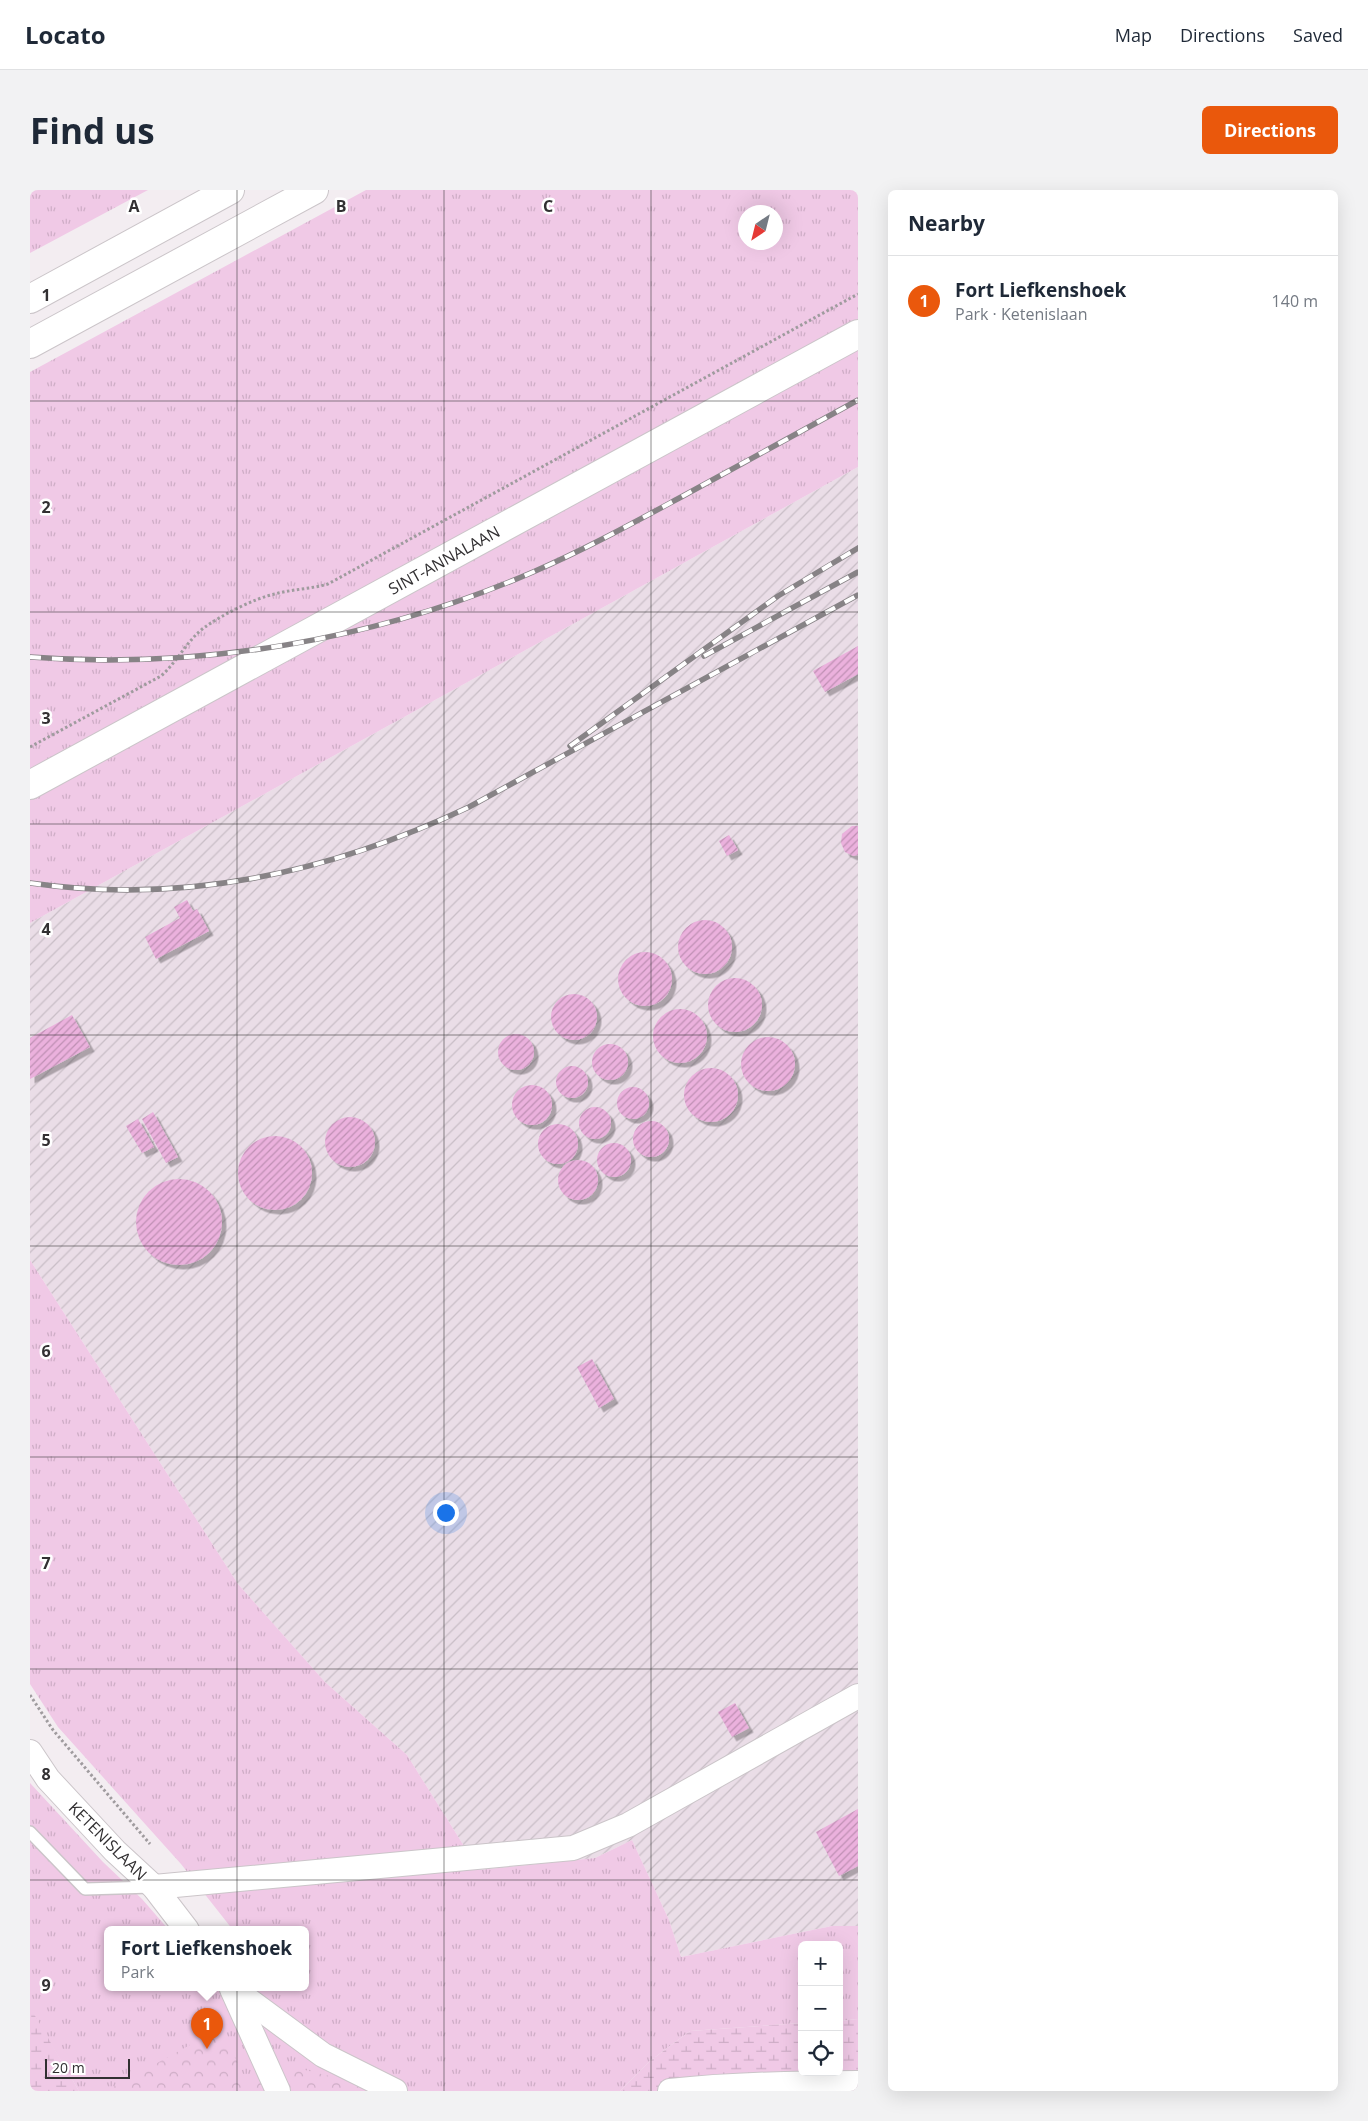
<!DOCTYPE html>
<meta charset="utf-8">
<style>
body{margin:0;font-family:"Open Sans",sans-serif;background:#f2f2f3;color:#1f2937}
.controls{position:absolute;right:15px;bottom:15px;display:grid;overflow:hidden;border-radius:8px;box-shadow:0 5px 20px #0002}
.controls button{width:45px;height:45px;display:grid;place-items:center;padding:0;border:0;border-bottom:1px solid #e0e1e3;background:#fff;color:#1f2937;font:25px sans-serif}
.compass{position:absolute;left:708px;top:15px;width:45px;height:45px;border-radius:50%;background:#fff;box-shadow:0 5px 20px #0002;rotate:215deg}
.scale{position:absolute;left:15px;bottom:12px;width:85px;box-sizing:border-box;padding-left:5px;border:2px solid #323032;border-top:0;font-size:14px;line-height:18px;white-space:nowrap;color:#323032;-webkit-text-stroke:4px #fff;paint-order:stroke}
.you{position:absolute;left:415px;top:1322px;width:18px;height:18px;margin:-12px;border:4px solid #fff;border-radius:50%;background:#1a73e8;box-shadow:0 0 0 8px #1a73e833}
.badge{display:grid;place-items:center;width:32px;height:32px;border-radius:50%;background:#ea580c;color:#fff;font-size:16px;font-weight:700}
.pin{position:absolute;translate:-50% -41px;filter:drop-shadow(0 1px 2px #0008)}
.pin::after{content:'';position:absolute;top:26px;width:18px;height:15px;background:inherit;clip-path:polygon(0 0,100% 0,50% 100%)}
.popup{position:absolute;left:74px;top:1736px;width:205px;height:65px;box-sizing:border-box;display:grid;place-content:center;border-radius:8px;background:#fff;filter:drop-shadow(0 1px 4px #0005);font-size:16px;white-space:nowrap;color:#747a83}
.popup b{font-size:19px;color:#1f2937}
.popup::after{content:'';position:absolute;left:50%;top:100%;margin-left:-10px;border:10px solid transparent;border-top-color:#fff}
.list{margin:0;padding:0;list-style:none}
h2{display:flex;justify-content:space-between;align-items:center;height:65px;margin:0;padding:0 20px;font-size:21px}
h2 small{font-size:16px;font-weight:400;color:#747a83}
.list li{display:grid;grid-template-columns:32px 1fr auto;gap:15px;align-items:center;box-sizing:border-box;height:90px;padding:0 20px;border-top:1px solid #e0e1e3}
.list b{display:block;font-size:19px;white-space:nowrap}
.list p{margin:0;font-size:16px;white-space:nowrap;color:#747a83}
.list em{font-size:16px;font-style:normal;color:#747a83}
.icon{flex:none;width:28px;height:28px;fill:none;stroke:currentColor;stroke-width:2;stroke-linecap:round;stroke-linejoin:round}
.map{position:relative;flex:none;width:828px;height:1901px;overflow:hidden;border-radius:8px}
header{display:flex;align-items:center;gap:30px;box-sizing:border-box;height:70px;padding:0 25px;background:#fff;border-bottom:1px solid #e0e1e3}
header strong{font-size:24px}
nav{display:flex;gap:28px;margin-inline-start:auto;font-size:18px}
.intro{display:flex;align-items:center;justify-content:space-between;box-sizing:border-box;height:120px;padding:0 30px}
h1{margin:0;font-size:35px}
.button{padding:12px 22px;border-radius:8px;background:#ea580c;color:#fff;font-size:18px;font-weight:700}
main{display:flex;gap:30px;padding:0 30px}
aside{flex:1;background:#fff;border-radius:8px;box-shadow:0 5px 20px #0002}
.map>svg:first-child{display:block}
</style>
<header>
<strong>Locato</strong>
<nav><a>Map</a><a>Directions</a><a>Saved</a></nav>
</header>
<div class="intro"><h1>Find us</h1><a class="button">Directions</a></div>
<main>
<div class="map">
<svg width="828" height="1901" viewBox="0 0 828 1901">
<defs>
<pattern id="industrial-furrows" width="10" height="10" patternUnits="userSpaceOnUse" patternTransform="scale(1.25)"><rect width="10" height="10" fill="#eadde7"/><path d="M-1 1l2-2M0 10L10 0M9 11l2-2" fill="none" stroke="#c9bec7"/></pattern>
<pattern id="grass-tufts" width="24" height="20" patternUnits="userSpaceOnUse" patternTransform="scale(1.25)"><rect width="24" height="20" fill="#f0c9e6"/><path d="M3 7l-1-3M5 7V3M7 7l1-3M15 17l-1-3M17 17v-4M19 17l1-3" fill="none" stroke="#ceadc6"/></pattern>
<pattern id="wetland-marsh" width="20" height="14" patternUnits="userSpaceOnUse" patternTransform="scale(1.25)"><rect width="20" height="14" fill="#f0c9e6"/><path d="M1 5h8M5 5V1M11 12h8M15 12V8" fill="none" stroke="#ceadc6"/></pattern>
<pattern id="park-crowns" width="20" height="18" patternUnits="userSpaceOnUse" patternTransform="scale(1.25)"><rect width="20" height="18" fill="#f0c9e6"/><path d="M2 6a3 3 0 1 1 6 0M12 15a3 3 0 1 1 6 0" fill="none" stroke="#ceadc6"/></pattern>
<pattern id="building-hatch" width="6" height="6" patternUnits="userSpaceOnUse" patternTransform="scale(1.25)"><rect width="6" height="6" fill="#ebb1dd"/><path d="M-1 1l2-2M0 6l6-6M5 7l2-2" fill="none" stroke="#bf90b4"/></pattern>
<filter id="shadow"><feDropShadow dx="4.5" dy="4.5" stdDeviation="0" flood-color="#0004"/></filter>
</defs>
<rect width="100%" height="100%" fill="#f3edf1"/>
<polygon fill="url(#industrial-furrows)" points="828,277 828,1736 802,1736 651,1767 639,1730 602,1650 565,1668 449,1680 377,1565 295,1492 208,1394 0,1070 0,733"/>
<g fill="url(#grass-tufts)" fill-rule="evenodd">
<polygon points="0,0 118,0 0,63"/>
<path d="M336,0H828V277L0,733V182ZM716,22H746V52H716Z"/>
<polygon points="0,1070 208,1394 295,1492 377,1565 449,1680 565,1668 602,1650 639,1730 651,1767 802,1736 828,1736 828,1829 809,1831 809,1755 772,1755 772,1833 660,1841 620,1871 590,1901 49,1901 0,1819 0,1593 73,1672 112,1709 139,1740 78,1740 78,1798 276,1798 276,1740 203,1740 151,1674 28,1537 0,1494"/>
</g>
<g fill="url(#wetland-marsh)">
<polygon points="0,1819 1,1819 49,1901 0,1901"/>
<polygon points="828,1829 828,1901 590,1901 620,1871 660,1841 772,1833 772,1882 809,1882 809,1831"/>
</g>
<polygon fill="url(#park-crowns)" points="191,1838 215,1889 271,1879 348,1898 353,1901 76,1901"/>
<g fill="url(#building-hatch)" filter="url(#shadow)">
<polygon points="828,456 828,484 795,502 783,481"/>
<polygon points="822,636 828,636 828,665 823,666 815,662 811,653 812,644"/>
<polygon points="699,645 708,660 697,666 689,651"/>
<polygon points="157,710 163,721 167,719 179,741 126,769 115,747 150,728 144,717"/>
<circle cx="675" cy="757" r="27"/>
<circle cx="615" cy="789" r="27"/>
<circle cx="705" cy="815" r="27"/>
<circle cx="544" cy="827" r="23"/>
<circle cx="650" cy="846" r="27"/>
<polygon points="42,825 60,857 0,889 0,848"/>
<circle cx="486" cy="862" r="18"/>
<circle cx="738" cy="874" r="27"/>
<circle cx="580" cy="872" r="18"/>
<circle cx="542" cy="892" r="16"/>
<circle cx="681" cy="905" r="27"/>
<circle cx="502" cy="915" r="20"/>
<circle cx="603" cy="913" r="16"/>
<circle cx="565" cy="933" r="16"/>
<polygon points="123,922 148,967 136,973 112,929"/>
<circle cx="320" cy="952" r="25"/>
<polygon points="108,929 124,957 112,963 96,936"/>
<circle cx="621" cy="949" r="18"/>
<circle cx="528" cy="954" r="20"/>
<circle cx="245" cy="983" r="37"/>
<circle cx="584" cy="970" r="17"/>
<circle cx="548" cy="990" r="20"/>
<circle cx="149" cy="1032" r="43"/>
<polygon points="562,1169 584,1209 569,1218 547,1177"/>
<polygon points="705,1513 719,1538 702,1547 688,1522"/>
<polygon points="828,1619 828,1676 809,1686 786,1642"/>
</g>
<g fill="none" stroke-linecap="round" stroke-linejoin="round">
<g stroke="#cbc5c9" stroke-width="14">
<polyline id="lane" points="0,1642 55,1699 122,1697"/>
</g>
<g stroke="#cbc5c9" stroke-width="26">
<g id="street">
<polyline points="0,1562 18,1589 85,1661 124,1697 157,1740"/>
<polyline points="124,1697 543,1658 598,1635 828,1506"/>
<polyline points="202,1798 293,1865 365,1901"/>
<polyline points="202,1799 248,1901"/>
<path d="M640,1901C703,1894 765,1893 828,1893"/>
</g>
</g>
<g stroke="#cbc5c9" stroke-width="30">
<polyline id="secondary" points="0,595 828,144"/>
</g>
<g stroke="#cbc5c9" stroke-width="30">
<g id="highway">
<polyline points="0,109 200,0"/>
<polyline points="0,154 284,0"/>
</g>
</g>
<g stroke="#9f9b9e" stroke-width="3" stroke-dasharray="2.5 2.5" stroke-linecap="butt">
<path d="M0,557L131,486C148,471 157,450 175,437C192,425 225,408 245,404C263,399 281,399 298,394L828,104"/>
<polyline points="0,1505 23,1540 120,1654"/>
</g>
<use href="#lane" stroke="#fff" stroke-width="11"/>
<use href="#street" stroke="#fff" stroke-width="24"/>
<use href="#secondary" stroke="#fff" stroke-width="28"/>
<use href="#highway" stroke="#fff" stroke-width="28"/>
<g stroke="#878386" stroke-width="5.5">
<g id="rail">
<polyline points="674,466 828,382"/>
<path d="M0,467C170,480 346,450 503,382C554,360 603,333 653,306C711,274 770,242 828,210"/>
<polyline points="540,556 748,406 828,358"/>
<path d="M0,693C154,715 299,683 439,617L828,405"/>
</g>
</g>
<use href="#rail" stroke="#fff" stroke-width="4" stroke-dasharray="11" stroke-linecap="butt"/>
</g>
<path fill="none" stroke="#323032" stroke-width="1" stroke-opacity="0.55" d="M207,0V1901M414,0V1901M621,0V1901M0,211H828M0,422H828M0,634H828M0,845H828M0,1056H828M0,1267H828M0,1479H828M0,1690H828"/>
<g text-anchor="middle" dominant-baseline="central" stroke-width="5" stroke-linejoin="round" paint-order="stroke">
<g font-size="16" fill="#323032" stroke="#fff">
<text transform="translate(414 370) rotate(-29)">SINT-ANNALAAN</text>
<text transform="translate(78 1651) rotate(45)">KETENISLAAN</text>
</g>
</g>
<g font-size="16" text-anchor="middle" font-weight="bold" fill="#323032" stroke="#fff" stroke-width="5" stroke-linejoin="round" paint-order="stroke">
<text x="104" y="22">A</text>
<text x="311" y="22">B</text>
<text x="518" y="22">C</text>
<text x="16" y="111">1</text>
<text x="16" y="323">2</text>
<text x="16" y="534">3</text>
<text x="16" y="745">4</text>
<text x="16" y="956">5</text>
<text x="16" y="1167">6</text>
<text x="16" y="1379">7</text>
<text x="16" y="1590">8</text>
<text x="16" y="1801">9</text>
</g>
</svg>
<div class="controls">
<button>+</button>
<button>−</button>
<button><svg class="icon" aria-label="locate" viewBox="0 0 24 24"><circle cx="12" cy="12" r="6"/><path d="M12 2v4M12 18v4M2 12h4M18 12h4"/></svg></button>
</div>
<svg class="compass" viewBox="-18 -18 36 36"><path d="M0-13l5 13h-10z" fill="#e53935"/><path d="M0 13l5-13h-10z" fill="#747a83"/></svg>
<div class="scale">20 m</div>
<div class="you"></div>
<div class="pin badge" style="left:177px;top:1859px">1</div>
<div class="popup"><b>Fort Liefkenshoek</b>Park</div>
</div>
<aside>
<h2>Nearby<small></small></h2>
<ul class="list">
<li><span class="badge">1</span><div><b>Fort Liefkenshoek</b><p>Park · Ketenislaan</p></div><em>140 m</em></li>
</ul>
</aside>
</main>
